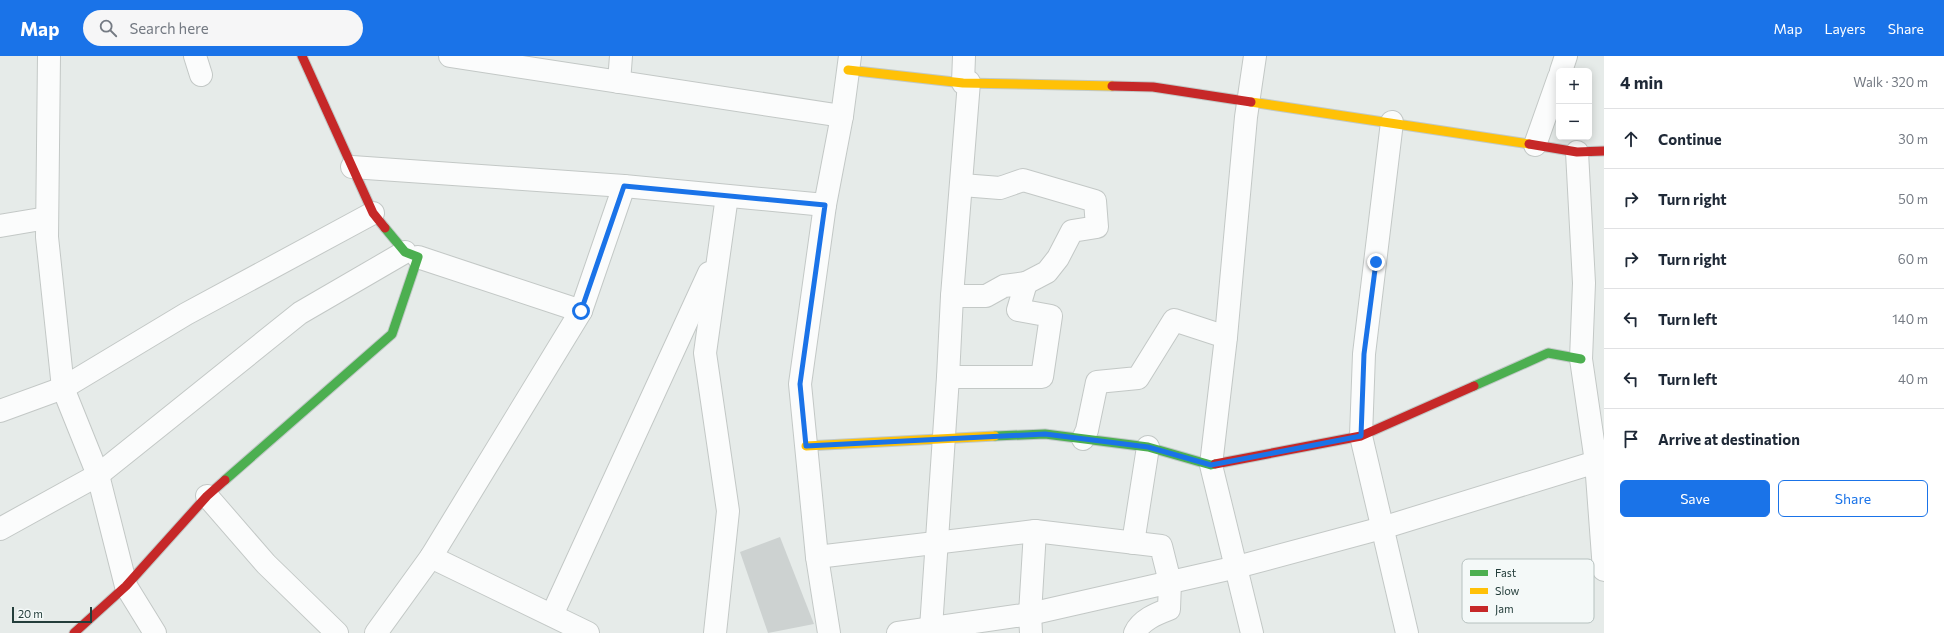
<!DOCTYPE html>
<meta charset="utf-8">
<style>
body{margin:0;font-family:Commissioner,sans-serif;background:#f6f6f7;color:#1f2937}
.controls{position:absolute;right:12px;top:12px;display:grid;overflow:hidden;border-radius:6px;box-shadow:0 2px 10px #0003}
.controls button{width:36px;height:36px;display:grid;place-items:center;padding:0;border:0;border-bottom:1px solid #e0e1e3;background:#fff;color:#1f2937;font:20px sans-serif}
.scale{position:absolute;left:12px;bottom:10px;width:80px;box-sizing:border-box;padding-left:4px;border:2px solid #243e3b;border-top:0;font-size:11px;line-height:14px;white-space:nowrap;color:#243e3b;-webkit-text-stroke:3px #f4f9f8;paint-order:stroke}
.stop{position:absolute;width:12px;height:12px;margin:-9px;border:3px solid #1a73e8;border-radius:50%;background:#fff}
.stop.end{background:#1a73e8;border-color:#fff;box-shadow:0 1px 4px #0008}
.list{margin:0;padding:0;list-style:none}
h2{display:flex;justify-content:space-between;align-items:center;height:52px;margin:0;padding:0 16px;font-size:17px}
h2 small{font-size:13px;font-weight:400;color:#747a83}
.list li{display:grid;grid-template-columns:26px 1fr auto;gap:12px;align-items:center;box-sizing:border-box;height:60px;padding:0 16px;border-top:1px solid #e0e1e3}
.list b{display:block;font-size:15px;white-space:nowrap}
.list em{font-size:13px;font-style:normal;color:#747a83}
.actions{display:flex;gap:8px;padding:12px 16px}
.actions a{flex:1;padding:9px 0;border:1px solid #1a73e8;border-radius:6px;text-align:center;font-size:14px;color:#1a73e8}
.actions .main{background:#1a73e8;color:#fff}
.icon{flex:none;width:22px;height:22px;fill:none;stroke:currentColor;stroke-width:2;stroke-linecap:round;stroke-linejoin:round}
.map{position:relative;flex:none;width:1604px;height:577px;overflow:hidden}
header{display:flex;align-items:center;gap:24px;box-sizing:border-box;height:56px;padding:0 20px;background:#1a73e8;color:#fff}
header strong{font-size:19px}
nav{display:flex;gap:22px;margin-inline-start:auto;font-size:14px}
.search{width:280px;height:36px;background:#f6f6f7;display:flex;align-items:center;gap:10px;box-sizing:border-box;padding:0 14px;border-radius:22px;color:#747a83;font-size:15px}
main{display:flex}
aside{flex:1;background:#fff}
.map>svg:first-child{display:block}
</style>
<header>
<strong>Map</strong>
<div class="search"><svg class="icon" aria-label="search" viewBox="0 0 24 24"><circle cx="10" cy="10" r="6"/><path d="M15 15l6 6"/></svg>Search here</div>
<nav><a>Map</a><a>Layers</a><a>Share</a></nav>
</header>
<main>
<div class="map">
<svg width="1604" height="577" viewBox="0 0 1604 577">
<rect width="100%" height="100%" fill="#e6ebe9"/>
<polygon fill="#cdd2d1" points="780,481 814,568 768,577 740,496"/>
<g fill="none" stroke-linecap="round" stroke-linejoin="round">
<g stroke="#c3c8c6" stroke-width="24">
<g id="street">
<polyline points="49,0 47,181 63,332 98,419 126,530 155,577"/>
<polyline points="195,0 201,19"/>
<polyline points="450,0 842,60"/>
<polyline points="1561,15 1566,0"/>
<polyline points="619,26 621,0"/>
<polyline points="963,27 964,0"/>
<polyline points="1392,66 1364,298 1361,380 1407,577"/>
<polyline points="1535,89 1559,21"/>
<polyline points="1577,96 1584,227 1581,303 1596,406 1604,514"/>
<polyline points="352,111 624,130 825,149"/>
<polyline points="962,129 1000,132 1023,124 1095,145 1097,171 1072,175 1058,202 1047,216 1026,227"/>
<polyline points="0,170 47,162"/>
<polyline points="418,201 581,255"/>
<polyline points="948,321 1042,321 1051,260 1018,254 1026,227 1004,230 986,240 952,240"/>
<polyline points="0,355 63,332 186,258 373,157"/>
<polyline points="1083,383 1087,374 1097,326 1138,322 1174,264 1226,281"/>
<polyline points="207,440 266,508 337,577"/>
<polyline points="0,473 98,419 300,257 405,196"/>
<polyline points="1133,487 1148,391"/>
<polyline points="431,501 588,577"/>
<path d="M817,501L1035,475L1161,490L1170,526L1169,553C1156,558 1141,564 1135,577"/>
<polyline points="552,559 709,217"/>
<polyline points="931,572 948,321 952,240 969,26"/>
<polyline points="376,577 431,501 581,255 624,130"/>
<polyline points="715,577 728,455 705,297 727,140"/>
<polyline points="829,577 817,501 800,328 825,149 842,60 850,0"/>
<polyline points="898,577 1030,558 1237,511 1382,472 1596,406"/>
<polyline points="1031,577 1030,558 1035,475"/>
<polyline points="1252,577 1211,409 1226,281 1246,61 1255,0"/>
</g>
</g>
<g stroke="#c1c9c7" stroke-width="11">
<g id="fast">
<polyline points="1474,330 1548,297 1581,303"/>
<polyline points="995,380 1045,378 1148,391 1211,409 1215,408"/>
<polyline points="225,424 392,278 418,201 405,196 385,172"/>
</g>
</g>
<g stroke="#c1c9c7" stroke-width="11">
<g id="slow">
<polyline points="848,14 963,27 1112,30"/>
<polyline points="1251,46 1529,88"/>
<polyline points="806,390 995,380"/>
</g>
</g>
<g stroke="#c1c9c7" stroke-width="11">
<g id="jam">
<polyline points="302,0 373,157 385,172"/>
<polyline points="1112,30 1153,31 1251,46"/>
<polyline points="1529,88 1577,96 1604,95"/>
<polyline points="1215,408 1361,380 1474,330"/>
<polyline points="74,577 126,530 207,440 225,424"/>
</g>
</g>
<use href="#street" stroke="#fbfcfc" stroke-width="22"/>
<use href="#fast" stroke="#4caf50" stroke-width="9"/>
<use href="#slow" stroke="#ffc107" stroke-width="9"/>
<use href="#jam" stroke="#c62828" stroke-width="9"/>
</g>
<g fill="none" stroke-linecap="round" stroke-linejoin="round">
<polyline stroke="#1a73e8" stroke-width="5" points="581,255 624,130 825,149 800,328 806,390 1045,378 1148,391 1211,409 1361,380 1364,298 1376,206"/>
</g>
<rect x="1462" y="503" width="132" height="64" rx="6" fill="#f4f9f8" stroke="#b6c1bf" stroke-width="1"/>
<rect x="1470" y="514" width="18" height="6" fill="#4caf50"/>
<rect x="1470" y="532" width="18" height="6" fill="#ffc107"/>
<rect x="1470" y="550" width="18" height="6" fill="#c62828"/>
<g font-size="11" fill="#243e3b">
<text x="1495" y="521">Fast</text>
<text x="1495" y="539">Slow</text>
<text x="1495" y="557">Jam</text>
</g>
</svg>
<div class="controls">
<button>+</button>
<button>−</button>
</div>
<div class="scale">20 m</div>
<div class="stop" style="left:581px;top:255px"></div>
<div class="stop end" style="left:1376px;top:206px"></div>
</div>
<aside>
<h2>4 min<small>Walk · 320 m</small></h2>
<ul class="list">
<li><svg class="icon" aria-label="ahead" viewBox="0 0 24 24"><path d="M12 20V5M6 11l6-6 6 6"/></svg><div><b>Continue</b></div><em>30 m</em></li>
<li><svg class="icon" aria-label="right" viewBox="0 0 24 24"><path d="M7 20v-9h11M14 6l5 5-5 5"/></svg><div><b>Turn right</b></div><em>50 m</em></li>
<li><svg class="icon" aria-label="right" viewBox="0 0 24 24"><path d="M7 20v-9h11M14 6l5 5-5 5"/></svg><div><b>Turn right</b></div><em>60 m</em></li>
<li><svg class="icon" aria-label="left" viewBox="0 0 24 24"><path d="M17 20v-9H6M10 6l-5 5 5 5"/></svg><div><b>Turn left</b></div><em>140 m</em></li>
<li><svg class="icon" aria-label="left" viewBox="0 0 24 24"><path d="M17 20v-9H6M10 6l-5 5 5 5"/></svg><div><b>Turn left</b></div><em>40 m</em></li>
<li><svg class="icon" aria-label="arrive" viewBox="0 0 24 24"><path d="M6 21V4h12l-3 4 3 4H6"/></svg><div><b>Arrive at destination</b></div></li>
</ul>
<div class="actions"><a class="main">Save</a><a>Share</a></div>
</aside>
</main>
